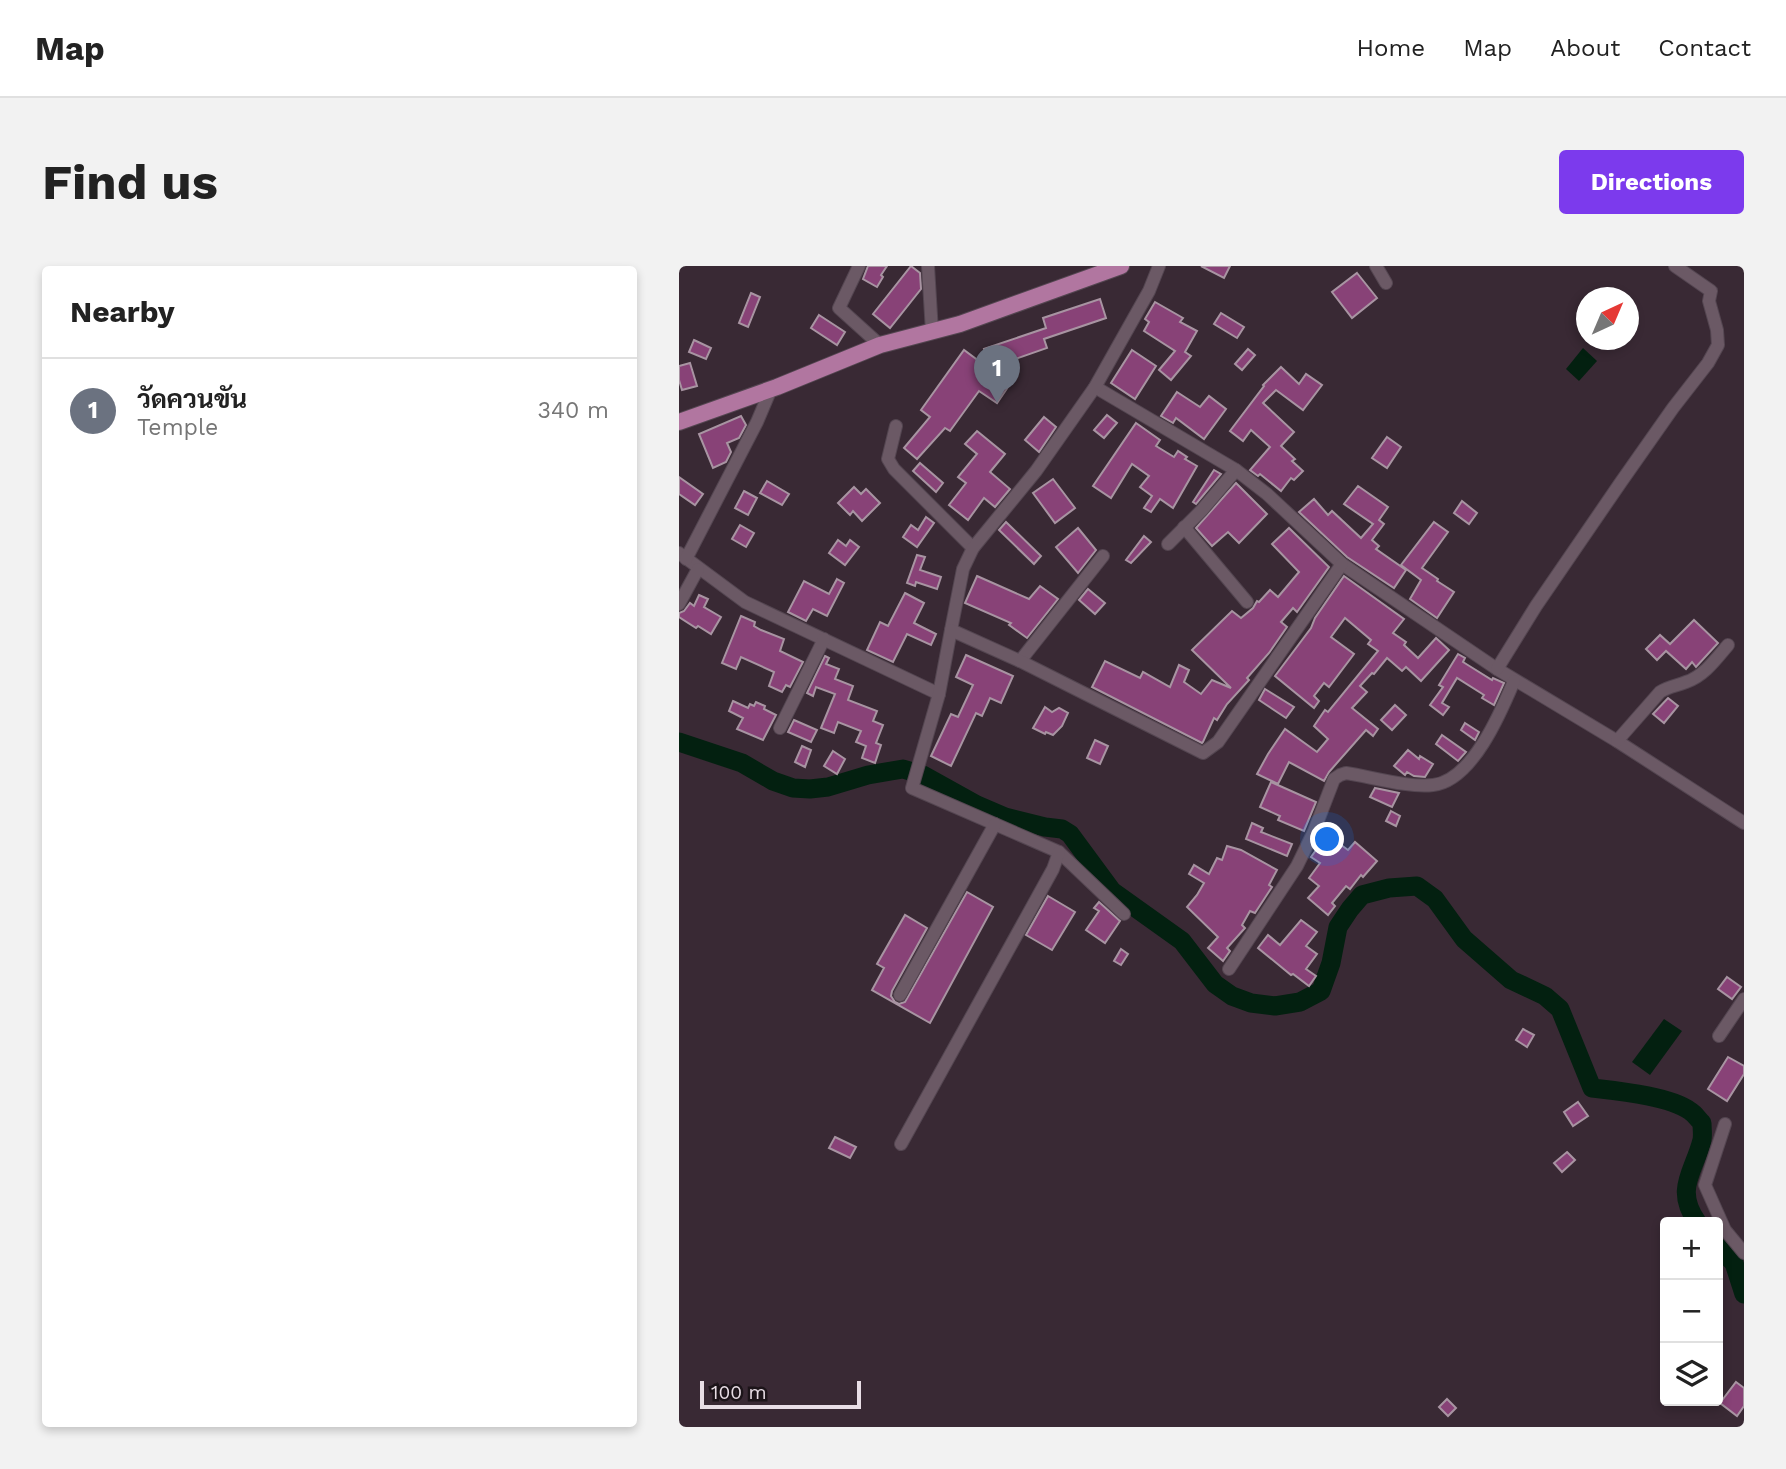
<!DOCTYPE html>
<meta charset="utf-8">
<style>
body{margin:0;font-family:"Work Sans",Sarabun,sans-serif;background:#f2f2f2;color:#222}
.controls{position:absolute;right:21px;bottom:21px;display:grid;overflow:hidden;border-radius:7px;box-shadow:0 4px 10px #0003}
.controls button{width:63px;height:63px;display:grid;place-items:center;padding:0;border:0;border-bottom:2px solid #e0e0e0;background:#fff;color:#222;font:35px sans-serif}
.compass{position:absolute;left:897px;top:21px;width:63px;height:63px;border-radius:50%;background:#fff;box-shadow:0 4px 10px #0003;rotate:44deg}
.scale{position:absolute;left:21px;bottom:18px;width:161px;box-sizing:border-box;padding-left:7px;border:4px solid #e9dee6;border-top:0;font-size:19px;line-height:24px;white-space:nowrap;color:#e9dee6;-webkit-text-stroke:5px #1c1419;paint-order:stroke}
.you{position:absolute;left:649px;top:574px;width:24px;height:24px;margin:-18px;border:5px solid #fff;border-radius:50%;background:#1a73e8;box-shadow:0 0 0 10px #1a73e833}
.badge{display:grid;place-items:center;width:46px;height:46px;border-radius:50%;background:#7c3aed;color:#fff;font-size:23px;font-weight:700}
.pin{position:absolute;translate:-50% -58px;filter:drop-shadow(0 2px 4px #0008)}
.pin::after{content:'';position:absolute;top:37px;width:24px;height:21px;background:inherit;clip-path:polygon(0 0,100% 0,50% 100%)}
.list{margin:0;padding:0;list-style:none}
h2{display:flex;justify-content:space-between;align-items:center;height:91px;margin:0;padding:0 28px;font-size:30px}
h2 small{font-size:23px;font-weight:400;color:#767676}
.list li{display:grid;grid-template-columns:46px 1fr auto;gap:21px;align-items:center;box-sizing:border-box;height:105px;padding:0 28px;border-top:2px solid #e0e0e0}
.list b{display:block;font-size:26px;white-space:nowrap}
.list p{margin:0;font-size:23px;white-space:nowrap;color:#767676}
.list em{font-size:23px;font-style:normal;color:#767676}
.icon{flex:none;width:38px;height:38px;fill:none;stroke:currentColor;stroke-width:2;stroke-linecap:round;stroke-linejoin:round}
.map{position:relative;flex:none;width:1065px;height:1161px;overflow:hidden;border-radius:7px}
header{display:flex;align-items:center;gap:42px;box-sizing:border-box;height:98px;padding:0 35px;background:#fff;border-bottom:2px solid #e0e0e0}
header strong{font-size:33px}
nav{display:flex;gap:38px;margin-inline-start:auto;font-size:24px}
.intro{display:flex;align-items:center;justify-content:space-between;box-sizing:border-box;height:168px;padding:0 42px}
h1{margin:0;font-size:49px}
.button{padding:18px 32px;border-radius:7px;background:#7c3aed;color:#fff;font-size:24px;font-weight:700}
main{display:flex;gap:42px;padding:0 42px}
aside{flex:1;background:#fff;border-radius:7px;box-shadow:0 4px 10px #0003}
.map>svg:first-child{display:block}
</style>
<header>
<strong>Map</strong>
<nav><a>Home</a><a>Map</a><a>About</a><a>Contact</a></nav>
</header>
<div class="intro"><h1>Find us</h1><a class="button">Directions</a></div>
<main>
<aside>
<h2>Nearby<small></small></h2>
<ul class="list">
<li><span class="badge" style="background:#6b7280">1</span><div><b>วัดควนขัน</b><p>Temple</p></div><em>340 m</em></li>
</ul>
</aside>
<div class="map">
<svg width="1065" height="1161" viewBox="0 0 1065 1161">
<rect width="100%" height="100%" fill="#392934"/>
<g fill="#032010">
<polygon points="904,82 918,95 900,115 887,103"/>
<polygon points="985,753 1003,765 971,809 953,796"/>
</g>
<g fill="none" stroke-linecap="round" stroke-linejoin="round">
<g stroke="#032010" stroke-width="19">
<path d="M0,476L63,497L94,515L114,522L131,523L149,521L189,509L224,503L244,509L298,539L326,551L366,561L383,563L391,568L433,625L503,675L536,718L553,730L572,737L596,740L621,736L642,725L652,697L659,661L671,643L683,629L710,622L738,620L756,633L785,673L832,714L866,730L881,743L913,822C938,825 991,830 1011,845C1016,848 1019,853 1023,857C1023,863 1024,869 1023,874C1015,906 995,923 1018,956"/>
<polyline points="1039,981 1055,997 1065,1028"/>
</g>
</g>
<g fill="#884277" stroke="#a894a2" stroke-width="2">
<polygon points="189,0 208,0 202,9 204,11 198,21 184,13"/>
<polygon points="232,0 241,7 242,23 211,62 194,48"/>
<polygon points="522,0 551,0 545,12"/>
<polygon points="678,7 698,32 673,52 653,26"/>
<polygon points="72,27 81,31 69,61 60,57"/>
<polygon points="421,33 427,52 365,73 368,82 319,99 312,109 329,121 318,137 300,125 271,165 266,162 238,193 225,182 251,151 242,144 285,84 312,104 305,83 367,62 364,52"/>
<polygon points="476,36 504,52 501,56 518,65 506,86 512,90 492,114 480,104 496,85 465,65 470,56 466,53"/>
<polygon points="542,47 565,61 558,72 535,58"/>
<polygon points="140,49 166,66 158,79 132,62"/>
<polygon points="15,74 32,82 27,93 10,86"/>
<polygon points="569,83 576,89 563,104 556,98"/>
<polygon points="453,84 477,100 456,133 432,117"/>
<polygon points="11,97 18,120 3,124 0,114 0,100"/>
<polygon points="602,101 620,118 627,108 643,119 624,144 597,124 584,137 615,166 602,180 616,193 613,195 624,205 615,214 612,212 602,225 581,208 579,210 571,204 591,181 572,164 564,175 551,165 585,120 584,119"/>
<polygon points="498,126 521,141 530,130 547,143 525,173 497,152 494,157 482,150"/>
<polygon points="428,149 438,157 425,172 415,164"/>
<polygon points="62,150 67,159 60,172 48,177 52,186 47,196 34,202 20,168"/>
<polygon points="365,151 377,161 360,186 346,174"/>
<polygon points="457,157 481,174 477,180 495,191 499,185 508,191 506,193 518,200 494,242 481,233 472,246 465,242 473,230 461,221 470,210 453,198 432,232 414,220"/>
<polygon points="298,165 326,188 311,206 331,223 316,241 305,232 289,254 270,239 287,217 279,211 298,188 286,178"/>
<polygon points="708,171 722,181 708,202 693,192"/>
<polygon points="241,197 264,217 257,226 234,205"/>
<polygon points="535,204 542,208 517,238 514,236"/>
<polygon points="0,211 24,228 16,239 0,228"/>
<polygon points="374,213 396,242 376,257 354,227"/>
<polygon points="88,215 110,228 103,239 81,227"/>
<polygon points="557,217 588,248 560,277 549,266 533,280 517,262"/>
<polygon points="679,220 709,241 700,254 705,258 693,274 700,280 697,283 727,304 715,322 668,291 620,246 635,233 649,249 653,245 682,272 694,258 665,238"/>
<polygon points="175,221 182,228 187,223 201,237 183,255 174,245 171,249 159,237"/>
<polygon points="65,225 78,232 69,249 56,242"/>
<polygon points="783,235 798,247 790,258 775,247"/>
<polygon points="247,251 255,257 238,281 224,271 232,259 239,264"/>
<polygon points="327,256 362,290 355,298 320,264"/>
<polygon points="755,256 769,266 743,302 759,313 758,315 775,326 758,352 731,333 742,314 722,299"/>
<polygon points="61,259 75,267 67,281 53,273"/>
<polygon points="399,262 417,284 399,307 377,281"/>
<polygon points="610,262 650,301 618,346 614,342 602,356 608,361 590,387 568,412 570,414 548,438 538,454 535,452 524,476 523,477 413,421 426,395 461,412 464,406 491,421 500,399 510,404 505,416 522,428 533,414 552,422 513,384 553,345 562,352 574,342 578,335 580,336 591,324 599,331 620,306 593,278"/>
<polygon points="465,270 472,276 452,297 447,294"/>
<polygon points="159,274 167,280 171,274 180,281 166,299 150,287"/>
<polygon points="238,289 246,291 241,304 262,311 258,323 237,316 236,320 228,317"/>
<polygon points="298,310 350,333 361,320 379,333 348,372 330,359 332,357 286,337"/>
<polygon points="665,310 725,353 714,367 727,376 725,379 739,392 757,372 770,384 742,415 727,401 723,405 708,392 695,408 693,407 681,420 688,426 673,442 699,463 694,470 687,464 650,506 645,515 610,496 599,518 578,508 589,488 606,463 638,486 649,473 635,460 646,444 649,446 699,385 689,378 692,374 666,352 652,371 675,388 650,421 645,417 635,430 640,435 635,442 596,410 632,362 636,352"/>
<polygon points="158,313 165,317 148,350 134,343 127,355 109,346 125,315 150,328"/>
<polygon points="409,323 426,337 416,348 400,334"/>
<polygon points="226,327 245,337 235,357 257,368 252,379 228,368 214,396 188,384 201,356 209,360"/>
<polygon points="20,329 29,333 25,341 42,351 32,368 19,360 17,362 0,351 0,347 5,345 11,337 15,340"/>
<polygon points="62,350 76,356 75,360 82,364 105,373 101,385 124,396 111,421 107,419 103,426 90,420 95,406 62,391 57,403 43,397"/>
<polygon points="1015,354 1039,377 1017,401 1013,396 1007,403 987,385 978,394 967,383 981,369 991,378"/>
<polygon points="779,388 786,392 784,396 813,414 814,412 825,417 815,439 803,432 805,429 778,412 763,437 770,441 764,449 751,439 764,421 760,419"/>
<polygon points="287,389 334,410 322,437 311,432 303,450 297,447 272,500 252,490 272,448 279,451 294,419 277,411"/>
<polygon points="146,390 150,392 147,398 160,403 156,413 174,420 169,434 198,445 194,455 204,459 197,477 202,479 196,497 183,492 187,480 177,476 182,465 159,456 155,467 142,462 156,428 137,421 134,430 128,427"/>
<polygon points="586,423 615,441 607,452 580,434"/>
<polygon points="989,432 999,440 985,457 974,448"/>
<polygon points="54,435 69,442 71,438 75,440 77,436 86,440 85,443 97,449 84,474 58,463 64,452 50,445"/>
<polygon points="716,439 727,449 713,464 702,454"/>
<polygon points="366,441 373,446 380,442 389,447 383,460 374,469 367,466 366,468 354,462"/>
<polygon points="115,454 138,464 132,476 109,466"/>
<polygon points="786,457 800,466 796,474 782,464"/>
<polygon points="763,469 787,486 779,495 757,478"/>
<polygon points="416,474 429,480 421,498 408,492"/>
<polygon points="123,480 132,484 126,501 116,496"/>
<polygon points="729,484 740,493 741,490 754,498 746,511 735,510 728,506 726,509 715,500"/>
<polygon points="154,485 166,493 158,508 145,500"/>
<polygon points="592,516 637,536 625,565 599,554 601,550 581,541"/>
<polygon points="696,522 720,527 713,541 691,531"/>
<polygon points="712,545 721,550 717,560 707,555"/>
<polygon points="573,557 584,562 582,566 613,578 608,590 567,573"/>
<polygon points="654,573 669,584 676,576 698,595 684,611 682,609 671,623 667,620 653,637 656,640 649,649 629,632 640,620 630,612 641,597 632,591 640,580 646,584"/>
<polygon points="548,580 562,584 598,604 590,619 593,621 576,647 571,645 563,659 566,662 548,682 551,685 544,695 529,682 539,671 508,641 518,629 525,617 510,608 515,599 530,608 538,592 543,594"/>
<polygon points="288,626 314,641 251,757 193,724 205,702 198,698 226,649 248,662 213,725 212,730 216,736 220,738 226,736"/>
<polygon points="369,630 396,646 373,684 347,669"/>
<polygon points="420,636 441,655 426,677 407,664 420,645 415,642"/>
<polygon points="622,654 638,666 627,680 638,688 627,703 637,710 630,720 614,708 612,709 579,682 589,669 601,679"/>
<polygon points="442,683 449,688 442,699 435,695"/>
<polygon points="1048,711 1062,721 1053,733 1039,723"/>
<polygon points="844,763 855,769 848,781 837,774"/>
<polygon points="1049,791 1065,800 1065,808 1048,835 1029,823"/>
<polygon points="899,836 909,850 894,860 885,846"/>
<polygon points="156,871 177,881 171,892 150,882"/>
<polygon points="888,886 896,894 883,906 875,897"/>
<polygon points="1057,1116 1065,1122 1065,1140 1058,1150 1041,1137"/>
<polygon points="768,1133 777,1142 769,1150 760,1141"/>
</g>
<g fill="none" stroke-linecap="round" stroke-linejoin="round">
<g stroke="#544651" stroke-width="14">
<g id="minor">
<polyline points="180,0 160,42 201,79"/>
<polyline points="249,0 253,66"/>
<polyline points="697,0 707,17"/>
<polyline points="416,121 557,204 588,228 663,298 818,403 938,475 1065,557"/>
<polyline points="217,160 209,193 215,203 294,282"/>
<polyline points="505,261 568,336"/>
<polyline points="489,278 523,244 557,204"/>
<polyline points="0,287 66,336 260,428"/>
<polyline points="7,293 78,156 92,123"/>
<polyline points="0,338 19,303"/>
<polyline points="272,364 284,303 294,282 357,205 416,121 470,25 480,0"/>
<polyline points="341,395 424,290"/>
<polyline points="818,403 857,340 942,216 994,142 1029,97 1039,79 1038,64 1030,35 1032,25 996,0"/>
<polyline points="101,462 145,373"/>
<path d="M938,475L981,426C990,420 998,420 1007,416C1025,410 1037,393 1049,379"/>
<polyline points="445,648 380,586 233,522 260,428 272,364 341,395 524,487 539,476 663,298"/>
<path d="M550,703L618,600L635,565L655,513L661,509L667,507C693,511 730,522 754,519C793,515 822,446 835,415"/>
<polyline points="221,729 316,558"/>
<polyline points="1040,770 1065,733"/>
<polyline points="1046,858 1026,919 1046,964 1065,987"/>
<polyline points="222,878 374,603 380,586"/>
</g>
</g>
<g stroke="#544651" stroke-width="18">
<polyline id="major" points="0,156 98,121 201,79 281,58 442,0"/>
</g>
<use href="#minor" stroke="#6b5965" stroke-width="12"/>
<use href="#major" stroke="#b176a0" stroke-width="16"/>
</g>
</svg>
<div class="controls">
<button>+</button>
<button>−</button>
<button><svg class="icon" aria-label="layers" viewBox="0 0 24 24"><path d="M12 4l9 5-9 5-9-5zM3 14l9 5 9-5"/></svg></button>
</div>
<svg class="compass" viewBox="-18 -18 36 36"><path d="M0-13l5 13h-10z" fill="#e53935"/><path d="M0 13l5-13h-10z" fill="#767676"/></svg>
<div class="scale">100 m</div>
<div class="you"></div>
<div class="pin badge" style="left:318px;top:137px;background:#6b7280">1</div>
</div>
</main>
